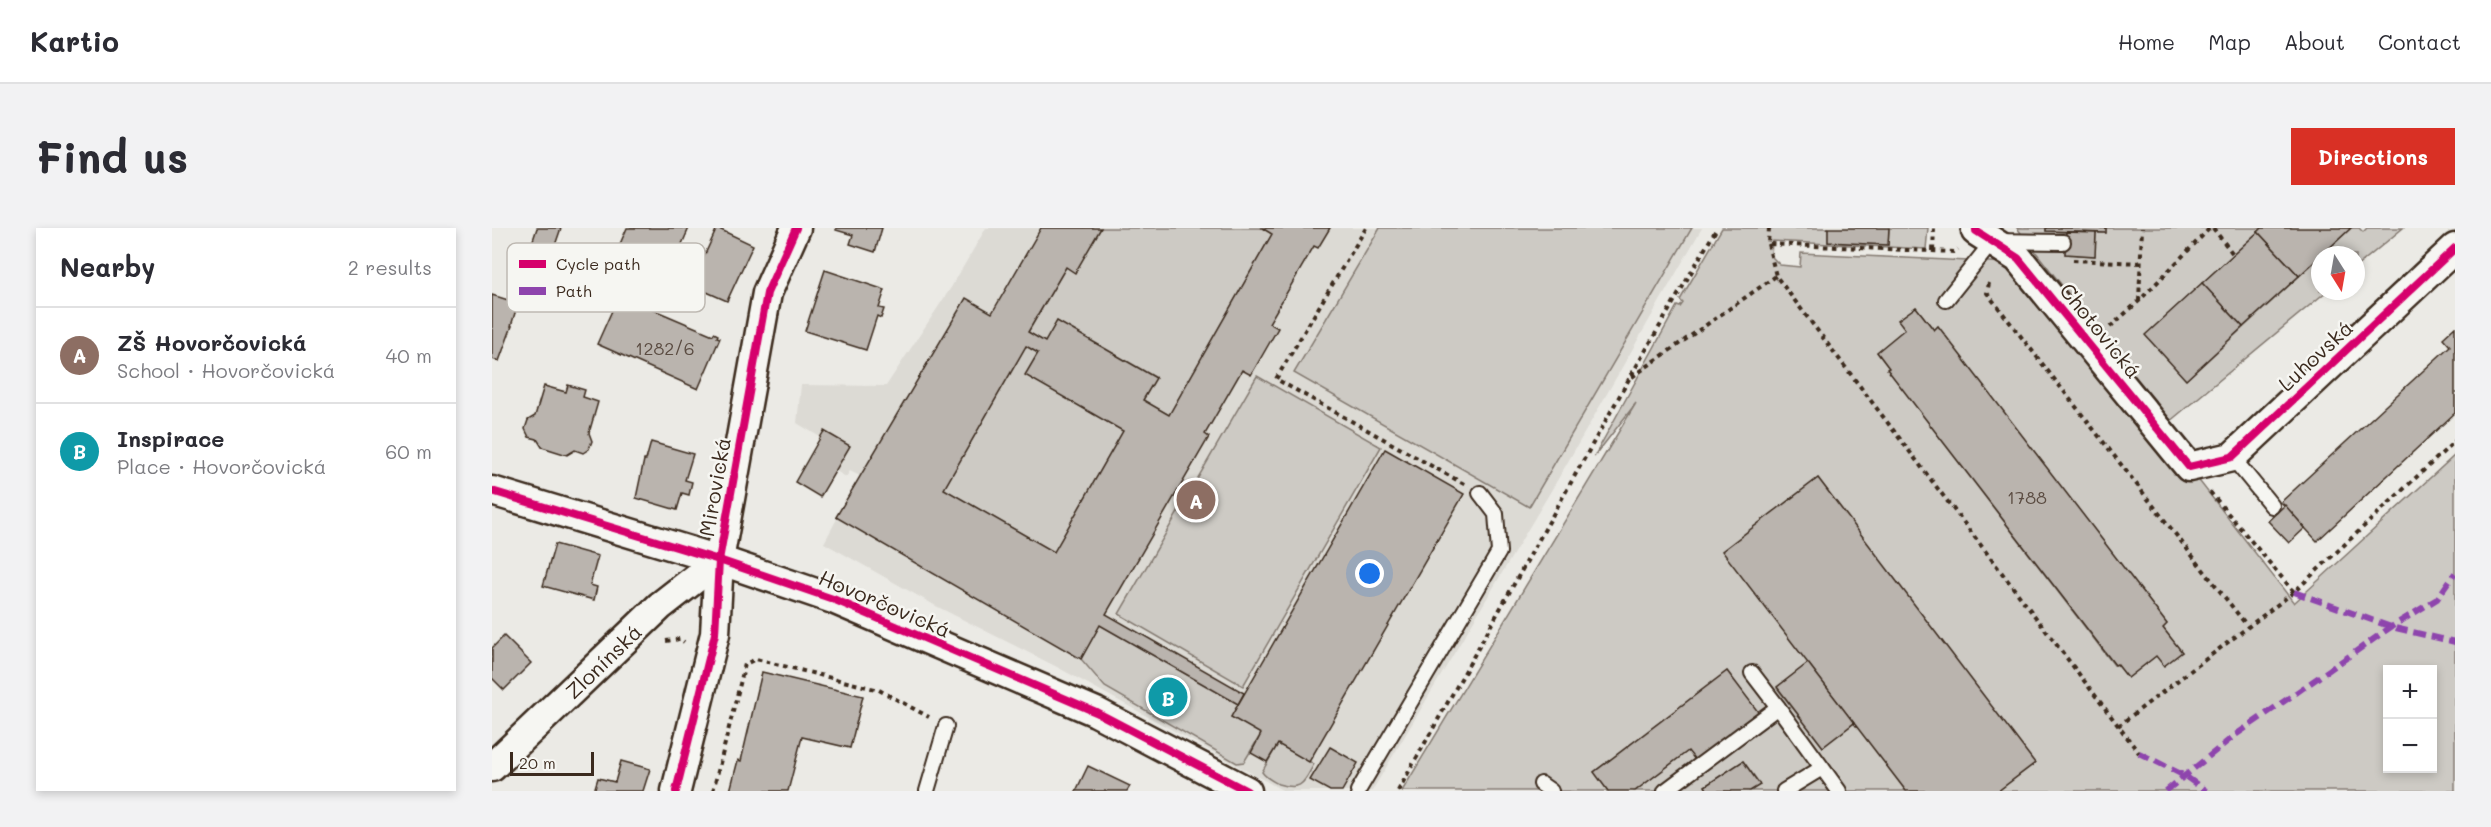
<!DOCTYPE html>
<meta charset="utf-8">
<style>
body{margin:0;font-family:Mali,sans-serif;background:#f2f2f3;color:#2b2b33}
.controls{position:absolute;right:18px;bottom:18px;display:grid;overflow:hidden;border-radius:0px;box-shadow:0 3px 9px #0003}
.controls button{width:54px;height:54px;display:grid;place-items:center;padding:0;border:0;border-bottom:2px solid #e1e1e2;background:#fff;color:#2b2b33;font:30px sans-serif}
.compass{position:absolute;left:1819px;top:18px;width:54px;height:54px;border-radius:50%;background:#fff;box-shadow:0 3px 9px #0003;rotate:169deg}
.scale{position:absolute;left:18px;bottom:15px;width:84px;box-sizing:border-box;padding-left:6px;border:3px solid #3b2a1e;border-top:0;font-size:16px;line-height:21px;white-space:nowrap;color:#3b2a1e;-webkit-text-stroke:4px #f6f6f2;paint-order:stroke}
.you{position:absolute;left:878px;top:346px;width:21px;height:21px;margin:-15px;border:4px solid #fff;border-radius:50%;background:#1a73e8;box-shadow:0 0 0 9px #1a73e833}
.badge{display:grid;place-items:center;width:39px;height:39px;border-radius:50%;background:#d93025;color:#fff;font-size:20px;font-weight:700}
.pin{position:absolute;translate:-50% -50%;border:3px solid #fff;box-shadow:0 2px 6px #0006}
.list{margin:0;padding:0;list-style:none}
h2{display:flex;justify-content:space-between;align-items:center;height:78px;margin:0;padding:0 24px;font-size:26px}
h2 small{font-size:20px;font-weight:400;color:#7c7c81}
.list li{display:grid;grid-template-columns:39px 1fr auto;gap:18px;align-items:center;box-sizing:border-box;height:96px;padding:0 24px;border-top:2px solid #e1e1e2}
.list b{display:block;font-size:22px;white-space:nowrap}
.list p{margin:0;font-size:20px;white-space:nowrap;color:#7c7c81}
.list em{font-size:20px;font-style:normal;color:#7c7c81}
.map{position:relative;flex:none;width:1963px;height:563px;overflow:hidden;border-radius:0px}
header{display:flex;align-items:center;gap:36px;box-sizing:border-box;height:84px;padding:0 30px;background:#fff;border-bottom:2px solid #e1e1e2}
header strong{font-size:28px}
nav{display:flex;gap:33px;margin-inline-start:auto;font-size:21px}
.intro{display:flex;align-items:center;justify-content:space-between;box-sizing:border-box;height:144px;padding:0 36px}
h1{margin:0;font-size:42px}
.button{padding:15px 27px;border-radius:0px;background:#d93025;color:#fff;font-size:21px;font-weight:700}
main{display:flex;gap:36px;padding:0 36px}
aside{flex:1;background:#fff;border-radius:0px;box-shadow:0 3px 9px #0003}
.map>svg:first-child{display:block}
</style>
<header>
<strong>Kartio</strong>
<nav><a>Home</a><a>Map</a><a>About</a><a>Contact</a></nav>
</header>
<div class="intro"><h1>Find us</h1><a class="button">Directions</a></div>
<main>
<aside>
<h2>Nearby<small>2 results</small></h2>
<ul class="list">
<li><span class="badge" style="background:#8d6e63">A</span><div><b>ZŠ Hovorčovická</b><p>School · Hovorčovická</p></div><em>40 m</em></li>
<li><span class="badge" style="background:#0f9aa8">B</span><div><b>Inspirace</b><p>Place · Hovorčovická</p></div><em>60 m</em></li>
</ul>
</aside>
<div class="map">
<svg width="1963" height="563" viewBox="0 0 1963 563">
<rect width="100%" height="100%" fill="#ebeae5"/>
<filter id="ink" filterUnits="userSpaceOnUse"><feTurbulence type="fractalNoise" baseFrequency=".0167" numOctaves="2"/><feDisplacementMap in="SourceGraphic" scale="12" xChannelSelector="R" yChannelSelector="G"/><feConvolveMatrix kernelMatrix="1 2 1 2 8 2 1 2 1" color-interpolation-filters="sRGB"/></filter>
<g filter="url(#ink)">
<polygon fill="#dcdad4" points="494,0 1210,0 1066,251 880,563 792,563 565,439 444,378 332,315 368,248 358,243 354,249 344,243 358,218 333,203 328,209 305,195 309,157 394,158 460,58"/>
<g fill="#cdcac4" stroke="#847a71" stroke-width="1.5" fill-rule="evenodd">
<polygon points="609,0 770,0 780,6 677,187 651,172 663,149 565,93 553,114 536,104 574,39 582,44"/>
<polygon points="888,0 1200,0 1037,279 802,145"/>
<path d="M1230,0H1336V14L1396,17L1397,0H1436L1434,21L1280,13L1279,28L1288,37L1308,39L1309,25L1539,36L1802,375L1963,227V563H1506L1543,535L1326,250L1231,323L1316,435L1285,460L1331,519L1362,495L1414,563H1258L1268,556L1251,533L1213,558L1216,563H1143L1196,523L1266,485L1235,443L1102,544L1116,563H910L1144,175L1102,229L1185,78L1188,79L1191,75L1188,72ZM1424,79L1442,102L1446,99L1675,396L1671,400L1690,424L1664,428L1636,450L1625,436L1622,437L1396,142L1397,140L1385,124L1413,101L1407,92ZM1896,442H1940V540H1896Z"/>
<polygon points="1525,0 1554,0 1554,3 1574,4 1573,26 1603,28 1604,5 1614,5 1614,0 1770,0 1654,107 1694,152 1828,29 1828,63 1835,63 1677,194"/>
<polygon points="1859,0 1867,0 1871,4 1875,0 1911,0 1864,39 1864,27 1830,27"/>
<polygon points="534,118 546,125 534,147 631,203 562,324 452,261"/>
<polygon points="765,148 889,219 751,458 627,386"/>
<polygon points="608,397 746,476 739,489 769,506 752,534 745,535 613,459 589,431"/>
<path d="M786,516L822,536C811,556 810,563 786,556C779,552 774,550 770,544Z"/>
</g>
<g fill="#bab4ae" stroke="#3b2a1e" stroke-width="1.5" fill-rule="evenodd">
<polygon points="45,0 69,0 60,26 39,18"/>
<polygon points="135,0 197,0 176,48 124,25"/>
<polygon points="225,0 261,17 235,73 199,57"/>
<polygon points="344,0 390,0 383,24 358,16 361,7 344,2"/>
<path d="M549,0H609L583,45L574,39L536,104L553,114L565,93L664,150L651,172L677,187L780,6L770,0H838L826,20L822,18L777,95L786,100L759,147L750,142L713,206L717,209L614,386L752,465L746,476L608,397L589,431L344,289L474,70L500,85ZM534,118L546,125L533,147L631,203L562,324L452,261Z"/>
<polygon points="1336,0 1397,0 1396,17 1336,14"/>
<polygon points="1554,0 1614,0 1614,5 1554,3"/>
<polygon points="1770,0 1859,0 1807,48 1766,4"/>
<polygon points="1574,4 1604,5 1603,28 1573,26"/>
<polygon points="1766,4 1807,48 1751,99 1710,55"/>
<polygon points="333,42 393,62 387,80 392,81 389,90 385,88 374,122 313,103"/>
<polygon points="1710,55 1751,99 1694,152 1653,107"/>
<polygon points="0,67 26,75 19,98 20,98 7,133 0,131"/>
<polygon points="127,67 221,107 222,105 226,107 225,109 228,110 206,161 105,116"/>
<polygon points="1424,79 1442,102 1446,98 1675,396 1671,400 1690,424 1672,438 1664,428 1636,450 1625,436 1623,437 1395,141 1397,140 1385,124 1413,101 1406,92"/>
<polygon points="1963,99 1963,185 1825,313 1789,274 1958,118 1951,110"/>
<polygon points="76,157 93,162 91,169 106,174 97,205 100,213 97,221 91,225 83,222 75,227 50,219 45,211 37,209 33,201 36,192 43,188 52,158 74,164"/>
<polygon points="332,203 358,218 328,269 303,254"/>
<polygon points="159,214 201,226 193,252 200,254 197,267 190,265 185,282 144,270 152,232 154,232"/>
<polygon points="893,221 972,266 817,534 786,516 775,534 759,525 769,506 739,489"/>
<polygon points="1326,250 1543,535 1506,563 1414,563 1230,323"/>
<polygon points="1793,277 1813,300 1797,315 1776,293"/>
<polygon points="63,316 106,328 98,357 105,359 102,372 51,358"/>
<polygon points="12,408 39,435 12,462 0,450 0,420"/>
<polygon points="1316,435 1362,495 1331,519 1285,459"/>
<polygon points="1235,443 1267,485 1204,533 1196,523 1143,563 1116,563 1102,544"/>
<polygon points="270,444 371,468 358,520 310,509 296,563 238,563 246,532 249,533"/>
<polygon points="838,519 866,535 850,563 838,563 818,552"/>
<polygon points="129,533 158,541 151,563 102,563 106,550 123,554"/>
<polygon points="1251,533 1268,557 1258,563 1216,563 1213,558"/>
<polygon points="596,538 638,558 635,563 584,563"/>
</g>
<g fill="none" stroke-linecap="round" stroke-linejoin="round">
<g stroke="#3b2a1e" stroke-width="18">
<g id="service">
<polyline points="1454,72 1501,13 1571,14"/>
<polyline points="1740,229 1780,278"/>
<polyline points="1286,479 1347,563"/>
<polyline points="1049,556 1059,563"/>
<polyline points="435,563 454,498"/>
<polyline points="866,563 1007,324 1004,286 988,265"/>
<polyline points="1173,563 1286,479 1260,445"/>
<polyline points="1292,563 1330,540"/>
</g>
</g>
<g stroke="#3b2a1e" stroke-width="33">
<g id="minor">
<polyline points="1484,0 1484,3 1526,30 1697,239 1740,229 1963,20"/>
<polyline points="0,263 227,332 341,371 604,484 755,563"/>
<polyline points="0,539 168,378 227,332"/>
<polyline points="184,563 223,406 227,332 275,65 304,0"/>
</g>
</g>
<g stroke="#3b2a1e" stroke-width="4" stroke-dasharray="4.5 4.5" stroke-linecap="butt">
<polyline points="874,0 784,151 972,256"/>
<polyline points="1277,0 1276,16 1462,24 1466,21"/>
<polyline points="1721,0 1741,26"/>
<polyline points="1276,16 1284,48 1647,525"/>
<polyline points="1441,23 1442,0"/>
<polyline points="1581,32 1649,35"/>
<polyline points="1497,55 1495,65 1756,399"/>
<polyline points="1647,73 1650,0"/>
<polyline points="1618,99 1647,73 1718,0"/>
<polyline points="1140,149 1284,48"/>
<polyline points="1718,264 1802,364"/>
<polyline points="174,413 188,411 192,414"/>
<polyline points="1626,498 1802,364 1963,213"/>
<polyline points="221,563 253,436 264,431 387,462 437,489"/>
<polyline points="906,563 1137,151 1225,0"/>
</g>
<use href="#service" stroke="#f6f6f2" stroke-width="14"/>
<use href="#minor" stroke="#f6f6f2" stroke-width="28"/>
<g stroke="#8e44ad" stroke-width="6" stroke-dasharray="12 6" stroke-linecap="butt">
<polyline points="1802,364 1899,399 1963,414"/>
<polyline points="1647,525 1693,548 1714,563"/>
<polyline points="1674,563 1742,508 1899,399 1945,371 1963,345"/>
</g>
<g stroke="#f6f6f2" stroke-width="11">
<g id="cycleway">
<polyline points="1484,0 1484,3 1526,30 1697,239 1740,229 1963,20"/>
<polyline points="0,263 227,332 341,371 604,484 755,563"/>
<polyline points="184,563 223,406 227,332 275,65 304,0"/>
</g>
</g>
<use href="#cycleway" stroke="#d6006c" stroke-width="8"/>
</g>
</g>
<g text-anchor="middle" dominant-baseline="central" stroke-width="5" stroke-linejoin="round" paint-order="stroke">
<g font-size="18" fill="#5b4c42">
<text x="173" y="120">1282/6</text>
<text x="1535" y="269">1788</text>
</g>
<g font-size="21" fill="#3b2a1e" stroke="#f6f6f2">
<text transform="translate(1609 102) rotate(51)">Chotovická</text>
<text transform="translate(1823 127) rotate(-43)">Luhovská</text>
<text transform="translate(222 259) rotate(-80)">Mirovická</text>
<text transform="translate(393 375) rotate(23)">Hovorčovická</text>
<text transform="translate(111 433) rotate(-44)">Zlonínská</text>
</g>
</g>
<rect x="15" y="15" width="198" height="69" rx="9" fill="#f6f6f2" stroke="#beb9b2" stroke-width="1.5"/>
<rect x="27" y="32" width="27" height="8" fill="#d6006c"/>
<rect x="27" y="59" width="27" height="8" fill="#8e44ad"/>
<g font-size="16" fill="#3b2a1e">
<text x="64" y="42">Cycle path</text>
<text x="64" y="69">Path</text>
</g>
</svg>
<div class="controls">
<button>+</button>
<button>−</button>
</div>
<svg class="compass" viewBox="-18 -18 36 36"><path d="M0-13l5 13h-10z" fill="#e53935"/><path d="M0 13l5-13h-10z" fill="#7c7c81"/></svg>
<div class="scale">20 m</div>
<div class="you"></div>
<div class="pin badge" style="left:704px;top:272px;background:#8d6e63">A</div>
<div class="pin badge" style="left:676px;top:469px;background:#0f9aa8">B</div>
</div>
</main>
